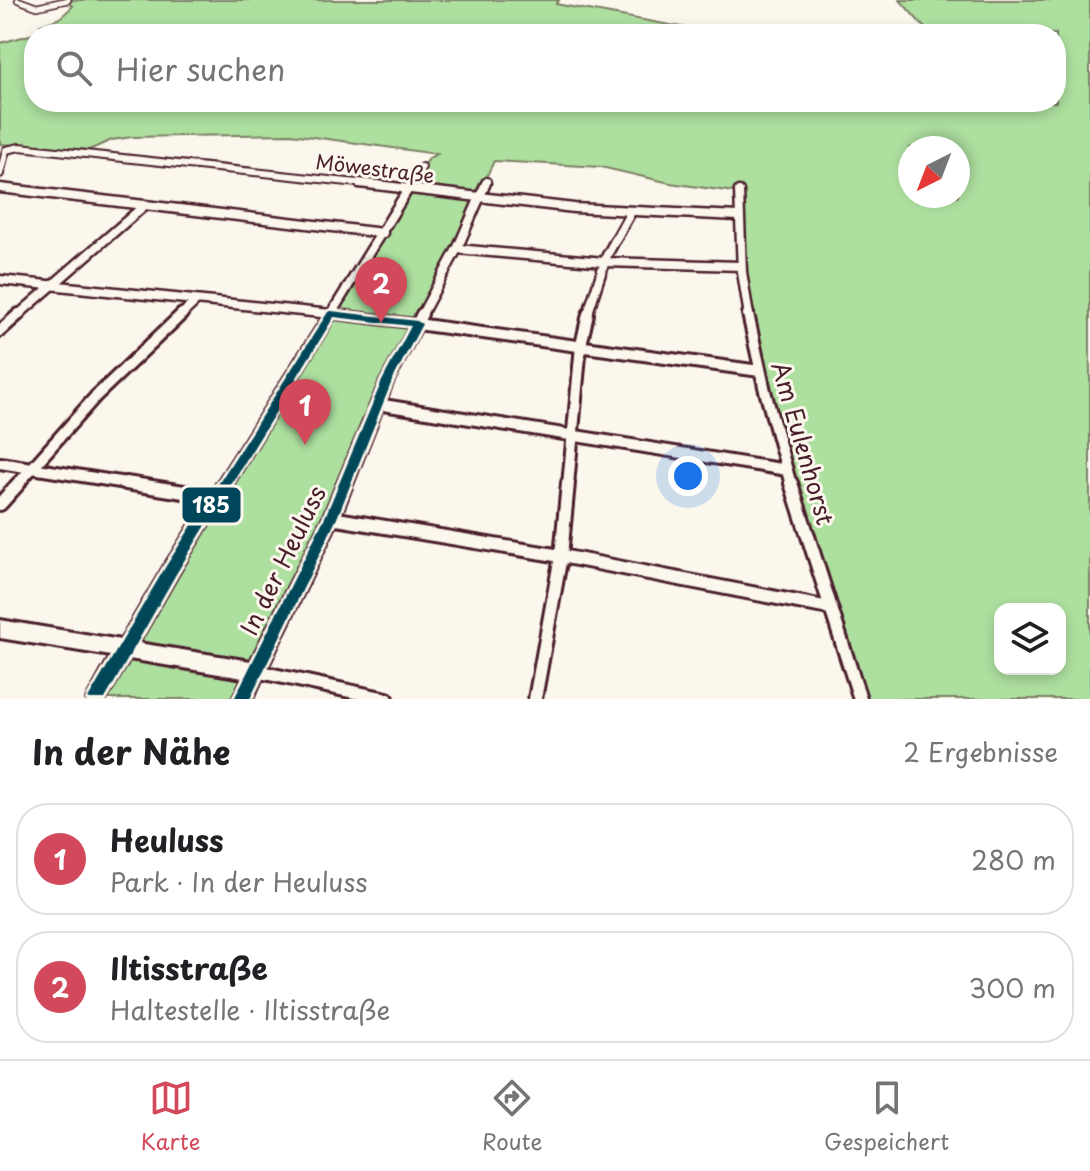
<!DOCTYPE html>
<html lang="de">
<meta charset="utf-8">
<style>
body{margin:0;font-family:"Playpen Sans",sans-serif;background:#f2f2f2;color:#202124}
.controls{position:absolute;right:24px;bottom:24px;display:grid;overflow:hidden;border-radius:16px;box-shadow:0 4px 12px #0003}
.controls button{width:72px;height:72px;display:grid;place-items:center;padding:0;border:0;border-bottom:2px solid #e0e0e0;background:#fff;color:#202124;font:40px sans-serif}
.compass{position:absolute;left:898px;top:136px;width:72px;height:72px;border-radius:50%;background:#fff;box-shadow:0 4px 12px #0003;rotate:222deg}
.you{position:absolute;left:688px;top:476px;width:28px;height:28px;margin:-20px;border:6px solid #fff;border-radius:50%;background:#1a73e8;box-shadow:0 0 0 12px #1a73e833}
.badge{display:grid;place-items:center;width:52px;height:52px;border-radius:50%;background:#d1495b;color:#fff;font-size:26px;font-weight:700}
.pin{position:absolute;translate:-50% -66px;filter:drop-shadow(0 2px 4px #0008)}
.pin::after{content:'';position:absolute;top:42px;width:28px;height:24px;background:inherit;clip-path:polygon(0 0,100% 0,50% 100%)}
.list{margin:0;padding:0;list-style:none}
h2{display:flex;justify-content:space-between;align-items:center;height:104px;margin:0;padding:0 32px;font-size:34px}
h2 small{font-size:26px;font-weight:400;color:#757577}
.list li{display:grid;grid-template-columns:52px 1fr auto;gap:24px;align-items:center;box-sizing:border-box;height:112px;margin:0 16px 16px;padding:0 16px;border:2px solid #e0e0e0;border-radius:32px}
.list b{display:block;font-size:30px;white-space:nowrap}
.list p{margin:0;font-size:26px;white-space:nowrap;color:#757577}
.list em{font-size:26px;font-style:normal;color:#757577}
.icon{flex:none;width:44px;height:44px;fill:none;stroke:currentColor;stroke-width:2;stroke-linecap:round;stroke-linejoin:round}
.map{position:relative;flex:none;width:1090px;height:699px;overflow:hidden}
.search{position:absolute;background:#fff;box-shadow:0 4px 12px #0003;left:24px;right:24px;top:24px;height:88px;display:flex;align-items:center;gap:20px;box-sizing:border-box;padding:0 28px;border-radius:32px;color:#757577;font-size:30px}
.sheet{height:360px;background:#fff}
nav{display:flex;justify-content:space-around;align-items:center;box-sizing:border-box;height:112px;border-top:2px solid #e0e0e0;background:#fff;font-size:22px;color:#757577}
nav a{display:grid;justify-items:center;gap:4px}
nav .on{color:#d1495b}
.map>svg:first-child{display:block}
</style>
<div class="map">
<svg width="1090" height="699" viewBox="0 0 1090 699">
<rect width="100%" height="100%" fill="#fbf7ec"/>
<filter id="ink" filterUnits="userSpaceOnUse"><feTurbulence type="fractalNoise" baseFrequency=".0125" numOctaves="2"/><feDisplacementMap in="SourceGraphic" scale="16" xChannelSelector="R" yChannelSelector="G"/><feConvolveMatrix kernelMatrix="1 2 1 2 8 2 1 2 1" color-interpolation-filters="sRGB"/></filter>
<g filter="url(#ink)">
<g fill="#addf9f" stroke="#7c7f65" stroke-width="2" fill-rule="evenodd">
<path d="M72,0H559L556,4L719,34H34V102H1056V34H930L900,0H1090V699H865L791,470L763,368L743,259L745,245L741,193L670,183L601,167L494,161L478,194L413,186L429,158L437,154L291,134L132,137L112,140L89,150L0,144V43L52,29L41,25L60,18L73,6L67,3ZM910,148H958V196H910ZM1000,609H1060V669H1000Z"/>
<polygon points="413,191 476,201 428,298 413,319 340,312 339,306"/>
<polygon points="338,319 407,326 409,329 325,516 258,656 249,663 133,643 332,322"/>
<polygon points="129,658 239,678 243,685 237,699 101,699"/>
</g>
<g fill="none" stroke-linecap="round" stroke-linejoin="round">
<g stroke="#4a1f2b" stroke-width="8">
<polyline id="street-far4" points="18,0 37,7 68,0"/>
</g>
<g stroke="#4a1f2b" stroke-width="10">
<g id="street-far3">
<polyline points="0,174 6,150 20,147 376,185"/>
<polyline points="411,185 422,167"/>
<polyline points="485,185 487,181"/>
</g>
</g>
<g stroke="#4a1f2b" stroke-width="13">
<g id="street-far2">
<polyline points="359,183 574,208 738,216"/>
<polyline points="0,188 383,233"/>
<polyline points="739,191 742,272 749,316"/>
<polyline points="457,249 605,262 740,266"/>
<polyline points="0,280 331,314 412,183"/>
<polyline points="17,316 145,205"/>
<polyline points="180,316 196,301"/>
<polyline points="421,316 458,247 486,183"/>
<polyline points="587,316 607,255 631,212"/>
</g>
</g>
<g stroke="#4a1f2b" stroke-width="16">
<g id="street-far1">
<polyline points="422,314 417,324 760,371"/>
<polyline points="748,314 765,391 791,485"/>
<polyline points="0,331 19,314"/>
<polyline points="377,404 787,470"/>
<polyline points="0,463 139,485"/>
<polyline points="17,485 96,396 182,314"/>
<polyline points="568,485 581,345 588,314"/>
</g>
</g>
<g stroke="#4a1f2b" stroke-width="18">
<g id="street">
<polyline points="126,483 216,497"/>
<polyline points="791,483 860,699"/>
<polyline points="0,504 19,483"/>
<polyline points="331,518 561,556 829,608"/>
<polyline points="255,671 387,699"/>
<polyline points="535,699 561,556 568,483"/>
</g>
</g>
<g stroke="#4a1f2b" stroke-width="6">
<path id="secondary" d="M331,310L417,320L423,324L393,381L339,518L252,699H233L243,678L129,659L106,699H87L111,656L0,638V620L121,640L165,565L327,311ZM334,318L410,327L381,381L324,516L251,661L138,643L177,575Z"/>
</g>
<use href="#street-far4" stroke="#fbf7ec" stroke-width="5"/>
<use href="#street-far3" stroke="#fbf7ec" stroke-width="6"/>
<use href="#street-far2" stroke="#fbf7ec" stroke-width="8"/>
<use href="#street-far1" stroke="#fbf7ec" stroke-width="10"/>
<use href="#street" stroke="#fbf7ec" stroke-width="12"/>
<use href="#secondary" fill="#fbf7ec" fill-rule="evenodd"/>
<g stroke="#fbf7ec" stroke-width="6">
<polygon id="bus-1" points="331,311 417,321 422,324 392,381 337,518 250,699 234,699 325,517 382,381 411,326 334,317 176,574 105,699 88,699 166,566 328,312"/>
</g>
<use href="#bus-1" fill="#00465a" fill-rule="evenodd"/>
</g>
</g>
<g text-anchor="middle" dominant-baseline="central" stroke-width="6" stroke-linejoin="round" paint-order="stroke">
<g font-size="20" fill="#4a1f2b" stroke="#fbf7ec">
<text transform="translate(375 168) rotate(7)">Möwestraße</text>
</g>
<g font-size="24" fill="#4a1f2b" stroke="#fbf7ec">
<text transform="translate(804 443) rotate(74)">Am Eulenhorst</text>
<text transform="translate(282 560) rotate(-64)">In der Heuluss</text>
</g>
</g>
<rect stroke="#fbf7ec" stroke-width="3" x="181" y="486" width="61" height="38" rx="8" fill="#00465a"/>
<g font-size="22" text-anchor="middle" font-weight="bold" fill="#fff">
<text x="211" y="513">185</text>
</g>
</svg>
<div class="controls">
<button><svg class="icon" aria-label="layers" viewBox="0 0 24 24"><path d="M12 4l9 5-9 5-9-5zM3 14l9 5 9-5"/></svg></button>
</div>
<svg class="compass" viewBox="-18 -18 36 36"><path d="M0-13l5 13h-10z" fill="#e53935"/><path d="M0 13l5-13h-10z" fill="#757577"/></svg>
<div class="you"></div>
<div class="pin badge" style="left:305px;top:445px">1</div>
<div class="pin badge" style="left:381px;top:323px">2</div>
<div class="search"><svg class="icon" aria-label="search" viewBox="0 0 24 24"><circle cx="10" cy="10" r="6"/><path d="M15 15l6 6"/></svg>Hier suchen</div>
</div>
<section class="sheet">
<h2>In der Nähe<small>2 Ergebnisse</small></h2>
<ul class="list">
<li><span class="badge">1</span><div><b>Heuluss</b><p>Park · In der Heuluss</p></div><em>280 m</em></li>
<li><span class="badge">2</span><div><b>Iltisstraße</b><p>Haltestelle · Iltisstraße</p></div><em>300 m</em></li>
</ul>
</section>
<nav>
<a class="on"><svg class="icon" aria-label="map" viewBox="0 0 24 24"><path d="M3 6l6-2 6 2 6-2v14l-6 2-6-2-6 2zM9 4v14M15 6v14"/></svg>Karte</a>
<a><svg class="icon" aria-label="directions" viewBox="0 0 24 24"><path d="M12 3l9 9-9 9-9-9zM9 14v-3h6M13 9l2 2-2 2"/></svg>Route</a>
<a><svg class="icon" aria-label="saved" viewBox="0 0 24 24"><path d="M7 4h10v16l-5-4-5 4z"/></svg>Gespeichert</a>
</nav>
